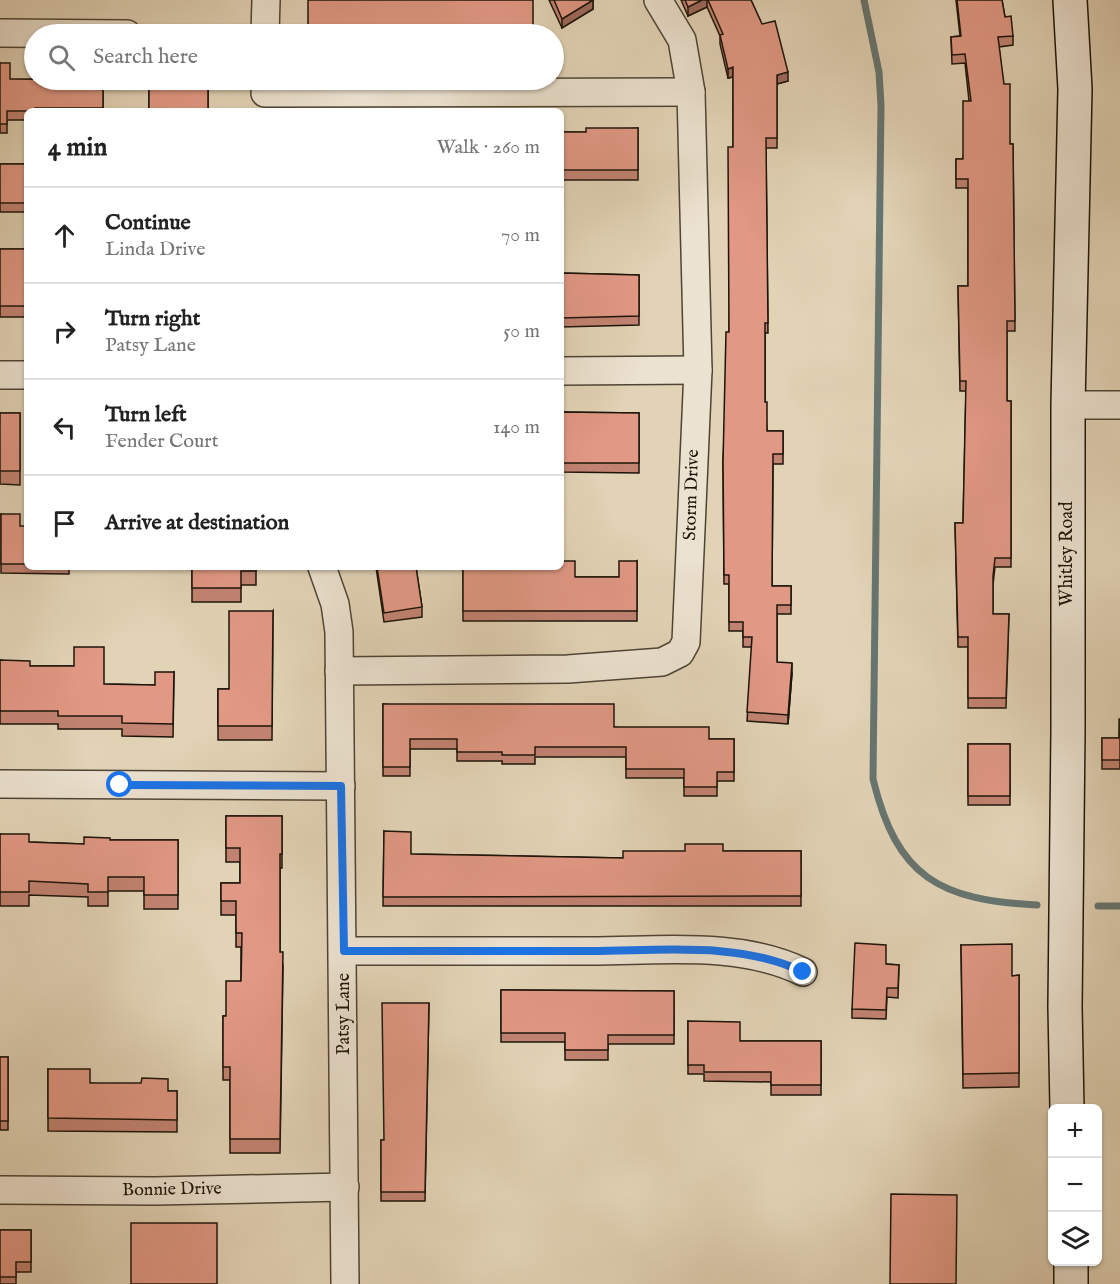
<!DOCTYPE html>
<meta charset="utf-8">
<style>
body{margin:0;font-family:"IM FELL English",serif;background:#f2f2f2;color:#222}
.controls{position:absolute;right:18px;bottom:18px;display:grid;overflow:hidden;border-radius:9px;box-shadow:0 2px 4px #0004}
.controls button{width:54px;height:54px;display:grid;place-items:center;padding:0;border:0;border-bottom:2px solid #e0e0e0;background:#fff;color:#222;font:30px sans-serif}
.stop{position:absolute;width:18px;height:18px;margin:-14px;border:4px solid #1a73e8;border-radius:50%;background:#fff}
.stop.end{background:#1a73e8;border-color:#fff;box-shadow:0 2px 6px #0008}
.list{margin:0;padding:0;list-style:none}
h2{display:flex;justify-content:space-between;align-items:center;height:78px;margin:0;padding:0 24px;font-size:26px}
h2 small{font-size:20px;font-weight:400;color:#767676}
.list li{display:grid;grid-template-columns:39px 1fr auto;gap:18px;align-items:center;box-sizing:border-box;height:96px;padding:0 24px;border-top:2px solid #e0e0e0}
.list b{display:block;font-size:22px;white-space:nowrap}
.list p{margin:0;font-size:20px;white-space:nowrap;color:#767676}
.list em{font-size:20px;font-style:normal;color:#767676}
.icon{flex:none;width:33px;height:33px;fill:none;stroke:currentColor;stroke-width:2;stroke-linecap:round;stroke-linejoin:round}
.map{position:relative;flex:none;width:1120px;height:1284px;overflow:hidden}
.search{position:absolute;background:#fff;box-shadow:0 2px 4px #0004;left:24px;top:24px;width:540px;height:66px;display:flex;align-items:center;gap:15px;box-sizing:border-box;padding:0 21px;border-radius:33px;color:#767676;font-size:22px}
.panel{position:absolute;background:#fff;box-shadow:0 2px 4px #0004;left:24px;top:108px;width:540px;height:462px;border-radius:9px}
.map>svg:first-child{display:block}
</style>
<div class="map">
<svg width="1120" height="1284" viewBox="0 0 1120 1284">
<rect width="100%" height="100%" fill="#e2d3b6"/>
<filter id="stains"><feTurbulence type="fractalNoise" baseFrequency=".00333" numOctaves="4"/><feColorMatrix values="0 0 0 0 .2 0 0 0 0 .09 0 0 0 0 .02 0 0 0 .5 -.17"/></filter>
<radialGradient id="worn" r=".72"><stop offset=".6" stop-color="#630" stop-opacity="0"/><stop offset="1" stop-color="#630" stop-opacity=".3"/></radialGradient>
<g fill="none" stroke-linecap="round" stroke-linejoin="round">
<g stroke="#667571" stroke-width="7">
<path d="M864,0L879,72L881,105L873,779C897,878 940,900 1037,905"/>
<polyline points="1098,906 1120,906"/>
</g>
<g stroke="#4e4435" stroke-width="30">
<g id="street">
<polyline points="0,33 127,34"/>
<polyline points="265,34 266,0"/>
<polyline points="265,93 691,92"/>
<polyline points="561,371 698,370"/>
<polyline points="0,375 27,375"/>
<polyline points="1068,405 1120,405"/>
<polyline points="322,567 335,604 339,632 345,1284"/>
<polyline points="339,671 568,669 662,662 680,653 686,642 698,370 691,92 682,40 658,0"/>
<polyline points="0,784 341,786"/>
<path d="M343,951C426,951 509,951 591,951C661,951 740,941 803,972"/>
<polyline points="0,1190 155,1191 345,1187"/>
</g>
</g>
<g stroke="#1d140a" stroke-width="36">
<g id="secondary">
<polyline points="1067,1108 1065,1007 1068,731 1068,405 1075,89 1070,0"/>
<polyline points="1071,1262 1071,1284"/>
</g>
</g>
<use href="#street" stroke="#ece2d0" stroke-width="27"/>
<use href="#secondary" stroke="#ece2d0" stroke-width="33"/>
</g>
<g fill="#c28372" stroke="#1d140a" stroke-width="1.5">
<polygon points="549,0 593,0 593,9 562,28"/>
<polygon points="681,0 751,0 788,81 777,84 777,148 766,148 768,333 765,333 765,402 767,431 783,431 783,464 773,464 772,586 791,586 791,614 777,614 777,662 792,673 788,724 747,721 752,647 743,647 743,631 729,631 729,584 724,584 723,462 729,332 733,147 733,77 728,78 720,44 720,36 707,7 688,16"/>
<polygon points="956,0 1002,0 1005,17 1013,36 1013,45 999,47 1010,144 1013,144 1015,331 1007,331 1007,401 1011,401 1011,567 995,567 993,585 993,614 1009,614 1006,708 968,708 968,647 958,647 955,523 963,523 966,391 960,391 958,286 968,286 968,188 956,188 956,159 963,159 969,101 965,63 952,64 951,37 960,36"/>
<polygon points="0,63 10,79 103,80 103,111 27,111 27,120 7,120 7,133 0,133"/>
<rect x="149" y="80" width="59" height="31"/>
<polygon points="638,128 638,180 561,180 561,132 586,132"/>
<rect x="0" y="164" width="27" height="48"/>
<rect x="0" y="249" width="27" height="68"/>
<polygon points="561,273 639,275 639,325 561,327"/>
<polygon points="561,412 639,413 639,473 561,472"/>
<polygon points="0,413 20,413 20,485 0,484"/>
<polygon points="1,514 20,526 25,537 27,537 27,567 69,567 69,574 1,573"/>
<polygon points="637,561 637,621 463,621 463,567 575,577 619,577"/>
<polygon points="192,567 256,567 256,585 241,585 241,602 192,602"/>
<polygon points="376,567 416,567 422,607 422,617 384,622"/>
<polygon points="273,611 272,740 218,740 218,689 229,689"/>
<polygon points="0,660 30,666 74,666 104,684 155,685 174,672 173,737 122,736 122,729 58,729 58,724 0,724"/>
<polygon points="383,704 614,727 709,739 734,739 734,781 717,781 717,796 684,796 684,778 626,778 626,757 535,757 535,764 502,764 502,761 457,761 457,749 410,749 410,776 383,776"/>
<polygon points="1120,719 1120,769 1102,769 1102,738 1119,738"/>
<rect x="968" y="744" width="42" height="61"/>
<polygon points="226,816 282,816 282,868 280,868 280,952 283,966 280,1153 230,1153 230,1080 223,1080 223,1016 226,1016 241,981 241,947 236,947 236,915 221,915 221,883 240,883 240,862 226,862"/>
<polygon points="384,831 411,854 623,858 723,851 801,851 801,906 383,906"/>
<polygon points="0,834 29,842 84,844 110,840 178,840 178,909 144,909 144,891 108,891 108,906 88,906 88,897 29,895 29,906 0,906"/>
<polygon points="961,945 1012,976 1019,975 1019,1087 963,1088"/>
<polygon points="886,964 899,965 898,998 887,997 886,1019 852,1018 852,1009"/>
<polygon points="501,990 674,991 674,1044 608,1044 608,1060 565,1060 565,1042 501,1042"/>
<polygon points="429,1003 425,1201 381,1201 381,1140 384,1140"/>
<polygon points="688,1021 740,1041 821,1041 821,1095 771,1095 771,1082 704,1081 704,1074 688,1074"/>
<rect x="0" y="1057" width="8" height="73"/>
<polygon points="48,1069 90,1083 168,1091 177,1091 177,1132 48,1131"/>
<polygon points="0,1230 31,1230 31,1272 16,1272 16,1284 0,1284"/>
</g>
<g fill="#9e6a5c" stroke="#1d140a" stroke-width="1.5">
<polygon points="593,0 593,9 562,28 562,19"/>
<polygon points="702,0 707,0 707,7 688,16 688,7"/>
<polygon points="733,67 733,77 728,78 728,69"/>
<polygon points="788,72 788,81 777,84 777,75"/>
<polygon points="792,663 792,673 788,724 788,715"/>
</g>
<g fill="#e19884" stroke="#1d140a" stroke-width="1.5">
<rect x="308" y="0" width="225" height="34"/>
<polygon points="554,0 593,0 562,19"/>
<polygon points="685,0 702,0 688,7"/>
<polygon points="708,0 751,0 762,24 775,21 788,72 777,75 777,138 766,138 768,323 765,323 765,402 767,402 767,431 783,431 783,454 773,454 772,586 791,586 791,605 777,605 777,662 792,663 788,715 747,712 752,637 743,637 743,622 729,622 729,575 724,575 723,462 726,332 729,332 728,147 733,147 733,67 728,69 720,35 723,34"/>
<polygon points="957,0 1002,0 1005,17 1011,16 1013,36 998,37 1004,84 1010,84 1010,144 1013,144 1015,321 1007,321 1007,401 1011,401 1011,558 995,558 993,576 993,614 1009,614 1006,698 968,698 968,637 958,637 955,523 963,523 966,381 960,381 958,286 968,286 968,179 956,179 956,159 963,159 963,101 971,101 965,54 952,55 951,37 961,36"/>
<polygon points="0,63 10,63 10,79 103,80 103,108 35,108 35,111 7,111 7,124 0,124"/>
<polygon points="149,80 208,80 208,109 206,109 206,111 168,111 168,109 149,109"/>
<polygon points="586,128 638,128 638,170 561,170 561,132 586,132"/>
<rect x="0" y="164" width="27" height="39"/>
<rect x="0" y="249" width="27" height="57"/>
<polygon points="561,273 639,275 639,316 561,318"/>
<polygon points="561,412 639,413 639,463 561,463"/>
<rect x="0" y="413" width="20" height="58"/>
<polygon points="1,514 20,514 20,526 25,526 25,537 27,537 27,564 1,564"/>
<polygon points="561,561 575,561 575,577 619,577 619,561 637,561 637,611 463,611 463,567 561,567"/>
<polygon points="192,567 256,567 256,571 241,571 241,588 192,588"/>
<polygon points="377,567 416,567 422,607 384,613"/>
<polygon points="229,611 273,611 272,726 218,726 218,689 229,689"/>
<polygon points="74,647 104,647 104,684 155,685 155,672 174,672 173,724 122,723 122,716 58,716 58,711 0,711 0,660 30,661 30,666 74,666"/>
<polygon points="383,704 614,704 614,727 709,727 709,739 734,739 734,772 717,772 717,787 684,787 684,769 626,769 626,747 535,747 535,755 502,755 502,752 457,752 457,739 410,739 410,767 383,767"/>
<polygon points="1119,719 1120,719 1120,760 1102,760 1102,738 1119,738"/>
<rect x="968" y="744" width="42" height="52"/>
<polygon points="226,816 282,816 282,854 280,854 280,952 283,952 280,1139 230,1139 230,1067 223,1067 223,1016 226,1016 226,981 241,981 242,933 236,933 236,901 221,901 221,883 240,883 240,848 226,848"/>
<polygon points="384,831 411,832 411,854 623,858 623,851 685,851 685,844 723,844 723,851 801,851 801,896 383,897"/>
<polygon points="0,834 29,834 29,842 84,844 84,837 110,838 110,840 178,840 178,895 144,895 144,877 108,877 108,892 88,892 88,884 29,881 29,892 0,892"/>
<polygon points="855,943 886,945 886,964 899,965 898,988 887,988 886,1010 852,1009"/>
<polygon points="1012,944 1012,976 1019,975 1019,1073 963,1074 961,945"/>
<polygon points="501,990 674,991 674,1035 608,1035 608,1050 565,1050 565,1033 501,1033"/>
<polygon points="382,1003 429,1003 425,1192 381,1192 381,1140 384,1140"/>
<polygon points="688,1021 740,1022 740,1041 821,1041 821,1085 771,1085 771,1072 704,1072 704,1065 688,1065"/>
<rect x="0" y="1057" width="8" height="64"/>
<polygon points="48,1069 90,1069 90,1083 141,1083 142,1078 168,1079 168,1091 177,1091 177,1120 48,1118"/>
<polygon points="891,1194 957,1195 956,1284 890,1284"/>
<rect x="131" y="1223" width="86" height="61"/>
<polygon points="0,1230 31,1230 31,1262 16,1262 16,1277 0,1277"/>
</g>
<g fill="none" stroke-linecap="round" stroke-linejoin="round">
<path stroke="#1a73e8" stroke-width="8" d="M120,785L341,786L344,951C426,951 509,951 591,951C661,951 739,941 803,972"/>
</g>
<g text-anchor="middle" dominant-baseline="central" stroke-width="4.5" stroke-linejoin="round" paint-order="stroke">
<g font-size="18" fill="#1d140a" stroke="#ece2d0">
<text transform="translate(692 495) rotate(-88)">Storm Drive</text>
<text transform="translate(1067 554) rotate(-90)">Whitley Road</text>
<text transform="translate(344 1014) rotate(-90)">Patsy Lane</text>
<text transform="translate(172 1190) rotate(-1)">Bonnie Drive</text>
</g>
</g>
<rect width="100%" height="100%" filter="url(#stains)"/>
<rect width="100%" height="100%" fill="url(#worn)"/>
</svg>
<div class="controls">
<button>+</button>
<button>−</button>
<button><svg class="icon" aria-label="layers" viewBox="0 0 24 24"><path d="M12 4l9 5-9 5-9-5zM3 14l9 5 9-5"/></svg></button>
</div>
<div class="stop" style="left:120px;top:785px"></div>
<div class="stop end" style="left:803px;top:972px"></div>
<div class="search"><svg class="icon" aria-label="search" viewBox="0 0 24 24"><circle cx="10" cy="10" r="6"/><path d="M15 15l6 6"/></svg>Search here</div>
<section class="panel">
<h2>4 min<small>Walk · 260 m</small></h2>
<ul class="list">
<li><svg class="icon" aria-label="ahead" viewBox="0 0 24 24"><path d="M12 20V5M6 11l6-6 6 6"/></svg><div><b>Continue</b><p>Linda Drive</p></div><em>70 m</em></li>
<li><svg class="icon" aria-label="right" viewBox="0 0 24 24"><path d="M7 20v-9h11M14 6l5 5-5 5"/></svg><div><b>Turn right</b><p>Patsy Lane</p></div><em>50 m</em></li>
<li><svg class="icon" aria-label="left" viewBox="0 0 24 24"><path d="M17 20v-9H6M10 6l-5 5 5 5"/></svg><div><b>Turn left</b><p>Fender Court</p></div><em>140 m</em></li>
<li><svg class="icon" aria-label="arrive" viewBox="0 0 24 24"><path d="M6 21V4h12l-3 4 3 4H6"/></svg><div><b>Arrive at destination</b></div></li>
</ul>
</section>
</div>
